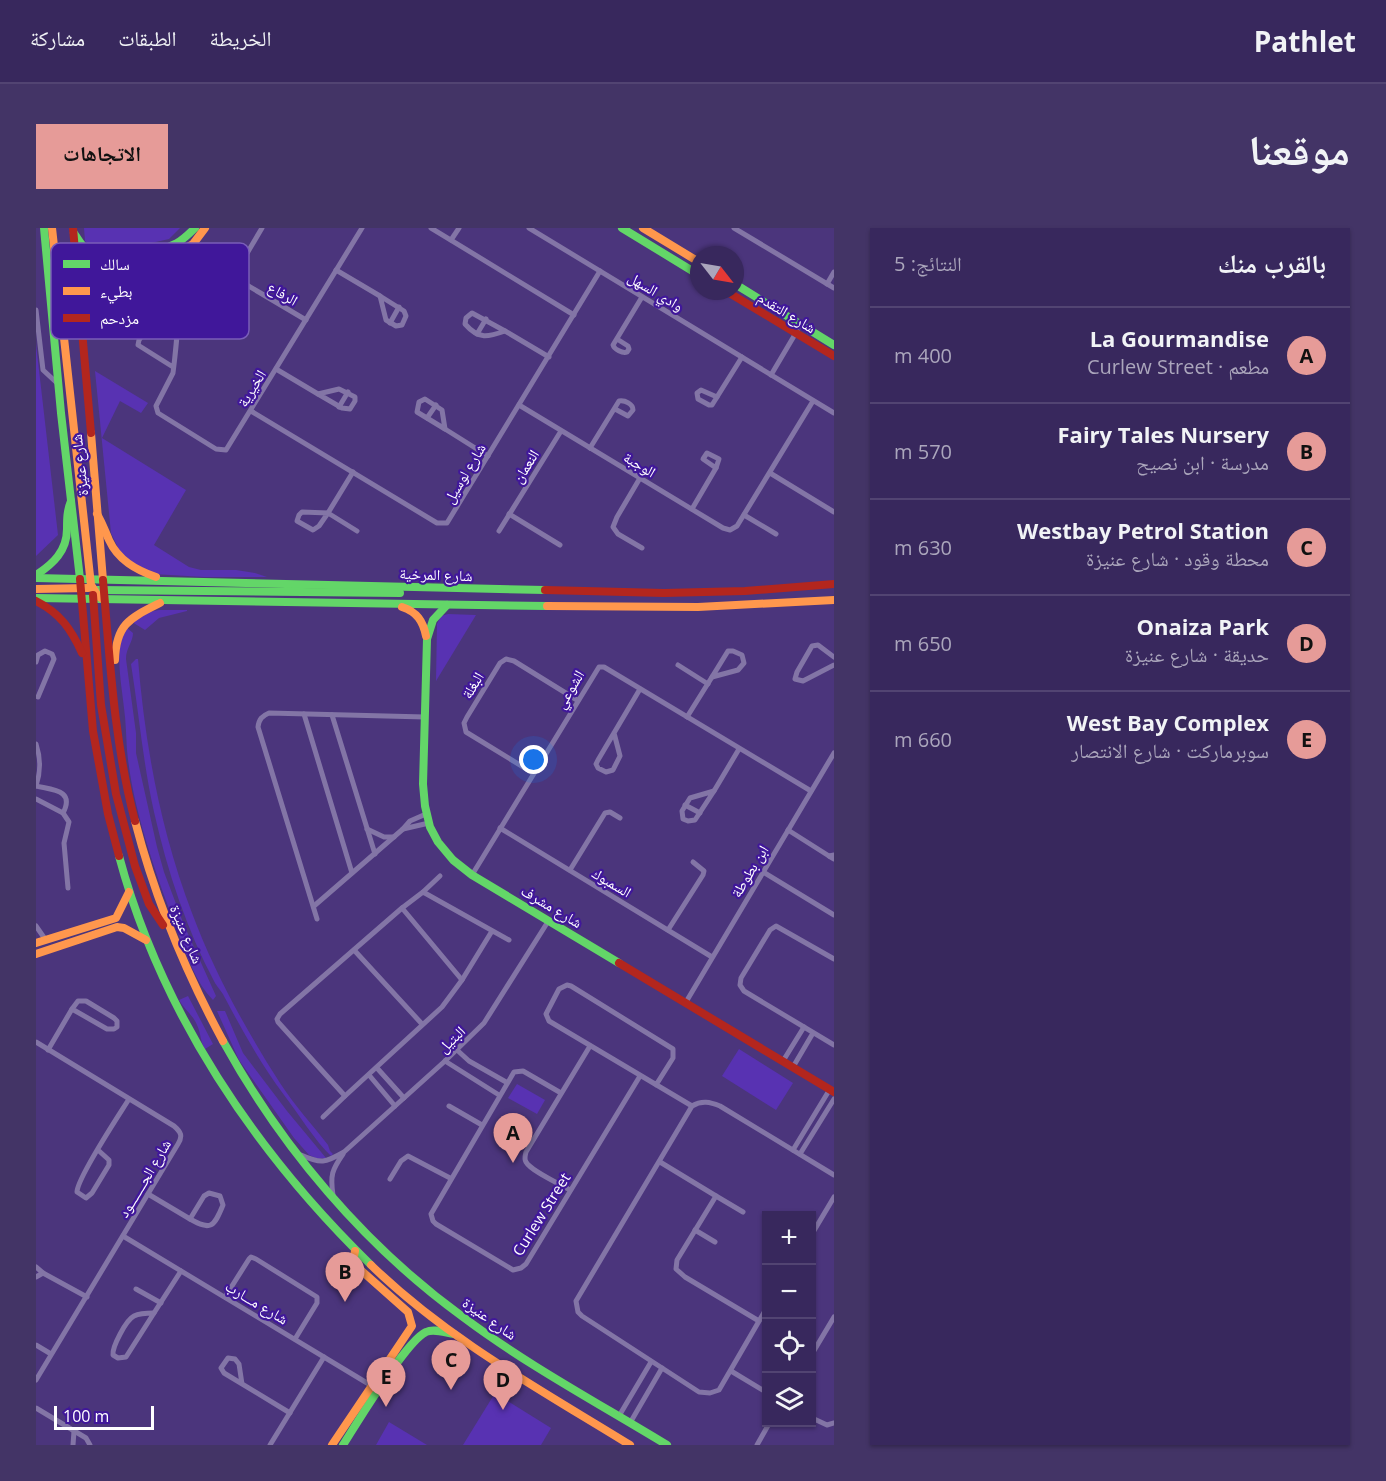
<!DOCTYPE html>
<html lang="ar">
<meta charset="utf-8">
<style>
body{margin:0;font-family:"Open Sans","Noto Naskh Arabic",sans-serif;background:#433466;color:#f1f3f6;direction:rtl}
.controls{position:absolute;right:18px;bottom:18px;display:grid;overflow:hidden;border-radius:0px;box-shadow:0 2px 4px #0004}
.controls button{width:54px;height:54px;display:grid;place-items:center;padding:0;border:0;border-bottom:2px solid #524472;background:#38285d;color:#f1f3f6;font:30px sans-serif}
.compass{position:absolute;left:654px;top:18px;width:54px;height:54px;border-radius:50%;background:#38285d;box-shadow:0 2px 4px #0004;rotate:121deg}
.scale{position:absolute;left:18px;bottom:15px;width:100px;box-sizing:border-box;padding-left:6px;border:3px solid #fff;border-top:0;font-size:16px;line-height:21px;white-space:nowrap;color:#fff;-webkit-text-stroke:4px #40179a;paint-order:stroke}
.you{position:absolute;left:498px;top:532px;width:21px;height:21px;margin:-15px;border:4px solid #fff;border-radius:50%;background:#1a73e8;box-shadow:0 0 0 9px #1a73e833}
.badge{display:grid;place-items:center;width:39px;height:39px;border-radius:50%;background:#e69b98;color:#111;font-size:20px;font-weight:700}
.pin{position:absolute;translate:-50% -50px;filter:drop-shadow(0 2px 3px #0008)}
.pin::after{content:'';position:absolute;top:32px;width:21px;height:18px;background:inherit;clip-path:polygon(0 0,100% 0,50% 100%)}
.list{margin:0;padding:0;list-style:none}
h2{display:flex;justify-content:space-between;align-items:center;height:78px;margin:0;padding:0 24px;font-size:26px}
h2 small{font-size:20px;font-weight:400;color:#aba6bc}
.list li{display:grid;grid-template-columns:39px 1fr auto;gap:18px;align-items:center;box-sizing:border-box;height:96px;padding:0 24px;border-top:2px solid #524472}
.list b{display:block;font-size:22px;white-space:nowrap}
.list p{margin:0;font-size:20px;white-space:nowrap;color:#aba6bc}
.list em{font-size:20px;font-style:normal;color:#aba6bc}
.icon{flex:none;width:33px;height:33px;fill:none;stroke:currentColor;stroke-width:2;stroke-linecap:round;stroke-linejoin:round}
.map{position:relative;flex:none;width:798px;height:1217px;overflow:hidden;direction:ltr;border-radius:0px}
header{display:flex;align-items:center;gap:36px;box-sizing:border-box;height:84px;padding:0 30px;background:#38285d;border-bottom:2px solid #524472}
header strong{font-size:28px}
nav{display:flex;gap:33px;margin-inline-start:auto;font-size:21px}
.intro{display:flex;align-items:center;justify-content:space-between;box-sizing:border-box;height:144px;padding:0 36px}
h1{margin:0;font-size:42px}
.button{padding:15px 27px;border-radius:0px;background:#e69b98;color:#111;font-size:21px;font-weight:700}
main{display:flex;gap:36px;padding:0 36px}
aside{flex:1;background:#38285d;border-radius:0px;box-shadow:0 2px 4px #0004}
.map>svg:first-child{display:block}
</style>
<header>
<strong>Pathlet</strong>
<nav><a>الخريطة</a><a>الطبقات</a><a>مشاركة</a></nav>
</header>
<div class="intro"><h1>موقعنا</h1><a class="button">الاتجاهات</a></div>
<main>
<aside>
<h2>بالقرب منك<small>النتائج: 5</small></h2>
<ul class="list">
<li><span class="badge">A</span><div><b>La Gourmandise</b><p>مطعم · Curlew Street</p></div><em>400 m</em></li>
<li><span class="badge">B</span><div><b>Fairy Tales Nursery</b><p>مدرسة · ابن نصيح</p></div><em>570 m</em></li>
<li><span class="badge">C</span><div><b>Westbay Petrol Station</b><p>محطة وقود · شارع عنيزة</p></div><em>630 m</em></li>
<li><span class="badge">D</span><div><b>Onaiza Park</b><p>حديقة · شارع عنيزة</p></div><em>650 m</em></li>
<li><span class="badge">E</span><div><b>West Bay Complex</b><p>سوبرماركت · شارع الانتصار</p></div><em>660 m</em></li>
</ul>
</aside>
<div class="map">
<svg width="798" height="1217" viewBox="0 0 798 1217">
<rect width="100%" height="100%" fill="#4b357c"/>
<g fill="#5832b2">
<polygon points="48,0 144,0 133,11 111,16 77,22 58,22 49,13"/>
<polygon points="0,116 22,307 0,328"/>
<polygon points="59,143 112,175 105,185 84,173 66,210 150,262 118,317 153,339 165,342 200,342 219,345 231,349 168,349 117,346 86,328 75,305"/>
<polygon points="123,382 151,382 151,383 123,390 109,402 96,394 113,384"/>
<polygon points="412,386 440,387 400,453 401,396 405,388"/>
<path d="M91,400L97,405C97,414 90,420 90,431L100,505V525L121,619L128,644L148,697L180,768L177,772C160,755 152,730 143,707C122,653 96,580 91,522C90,508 90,494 88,480C86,458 77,418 91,400Z"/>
<path d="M100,431H102C109,518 125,604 156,685C178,744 210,802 244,855C258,877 276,896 292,917L294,923L297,926L295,928C279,913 262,885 248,867C225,836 207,804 189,770C187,765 182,760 179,755C151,703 131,642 118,584C107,535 103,486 95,436Z"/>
<path d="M152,768L177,816L169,821C164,813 165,805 161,797C157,787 148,781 143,772Z"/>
<polygon points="181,783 189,783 207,825 251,883 290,930 282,931 273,927 258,910 203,832"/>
<polygon points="703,821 757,855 740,882 686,848"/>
<polygon points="481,856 509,872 501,886 472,870"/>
<polygon points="459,1165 515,1200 505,1217 427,1217"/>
<polygon points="353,1194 391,1217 392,1217 340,1217"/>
</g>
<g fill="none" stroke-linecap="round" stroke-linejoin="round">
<g stroke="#8375a6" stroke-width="5">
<polyline points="395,0 538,87"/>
<polyline points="493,0 798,185"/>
<polyline points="698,0 798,60"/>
<polyline points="415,12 423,0"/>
<polyline points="150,21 270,92"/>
<polyline points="300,42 344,68"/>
<polyline points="197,49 226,0"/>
<polyline points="791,56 798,44"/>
<polygon points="344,68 368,83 370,88 366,97 360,98 350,92"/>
<polyline points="0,82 7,142 21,155"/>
<path d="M436,85L469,103C452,109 443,112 429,96L430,90Z"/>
<polyline points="354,95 363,79"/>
<polyline points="469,103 513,129"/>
<polyline points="441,106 450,91"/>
<path d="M581,111L592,118L593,121L591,124C587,126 578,121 577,117L606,69"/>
<path d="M137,139L102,117L103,112L123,82C128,82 138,84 141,89C143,94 138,137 137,145L120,178L122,185L180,221L190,222L326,0"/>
<polyline points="240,141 282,166"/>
<polyline points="735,147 761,103"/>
<polygon points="303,161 319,169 319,173 314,181 306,180 282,166"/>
<polygon points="665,162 681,169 676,177 673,177 662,171 661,165"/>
<polyline points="681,169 706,129"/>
<polygon points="389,171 406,182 409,201 381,184 383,174"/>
<polyline points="483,177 687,300 694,302 701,298 777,173"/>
<polyline points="303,179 312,164"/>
<polyline points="215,183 401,295 411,295 564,43"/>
<polyline points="391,190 400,177"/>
<polyline points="409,201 452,228"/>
<path d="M554,220L583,173C589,172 597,176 597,182L592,188L579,181"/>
<polygon points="671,225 683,231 680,240 667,231"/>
<polyline points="317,244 292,285 321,303"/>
<polyline points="734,245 798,284"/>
<polyline points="604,250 581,289 577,299 582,306 606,320"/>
<polyline points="656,281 680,240"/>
<polygon points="266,284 292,285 283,298 277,302 261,293 263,287"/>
<polyline points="473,286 524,317"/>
<polyline points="708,287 740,306"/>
<polyline points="463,303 525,203"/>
<polygon points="692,423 697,423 706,427 708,435 702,442 676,449"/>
<polyline points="798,429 782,417 776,418 761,444 759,451 767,453 798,437"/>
<polyline points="0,434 2,427 9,423 16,426 18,431 2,469"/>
<polyline points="642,437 672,456"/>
<polyline points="268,486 316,645"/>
<polyline points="296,487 339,626"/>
<polyline points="651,489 676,449"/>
<polyline points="578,505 584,528 577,542 570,544 562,540 560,536 562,532 604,461"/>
<path d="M0,516C5,531 5,543 0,558"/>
<polyline points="497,545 430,504 428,495 431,489 464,435 470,431 478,433 541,472"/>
<path d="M0,558C17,562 39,562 27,585"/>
<polygon points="678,563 659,592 652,593 647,591 646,583 654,570"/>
<polyline points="678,563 703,521"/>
<polyline points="0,571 27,585 33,594 28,615 32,660"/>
<polyline points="649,577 664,585"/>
<polyline points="464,600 676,729"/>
<polyline points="331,601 348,609 358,609"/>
<polyline points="367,601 393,595"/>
<polyline points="752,602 793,628"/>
<polyline points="798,627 793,628 798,631"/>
<polyline points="534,642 569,585 574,584 584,590"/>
<polyline points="727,644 798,687"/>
<polyline points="436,647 563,439 568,439 775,563"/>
<polyline points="387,664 404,648"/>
<polyline points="278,678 367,601 374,593 390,586"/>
<polyline points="366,680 426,752"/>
<path d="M281,691L222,499C223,491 226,488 233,485L389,489"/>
<polyline points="0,698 9,711"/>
<polyline points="632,702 667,647 668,643 657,634"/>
<polyline points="456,703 426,752 406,779 309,868 242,794 241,791 244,786 366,680 387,664 473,712"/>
<polyline points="318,722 386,796"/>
<polyline points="798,731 740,698 734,702 705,750 704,757 708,763 798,817"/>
<polygon points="42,773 50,773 78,790 81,793 81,799 78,801 71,801 36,781"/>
<polyline points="650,774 798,525"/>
<path d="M0,814L138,898C145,904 147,908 142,916L0,1152"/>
<polyline points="12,822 36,781"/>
<polyline points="421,822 433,833 470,854"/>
<polyline points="409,833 463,867"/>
<polyline points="747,833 768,799"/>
<polyline points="757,839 777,805"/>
<polyline points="341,840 368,870"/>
<polyline points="333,847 359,878"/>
<polyline points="620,857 637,830 637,821 535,758 531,757 523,761 510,786 513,793 656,878"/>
<polyline points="525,865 487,843 478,844 395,986 397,993 400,996 477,1042 485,1040 490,1036 604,848"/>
<polyline points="413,878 446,897"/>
<polyline points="287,889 309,868"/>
<path d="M62,922L73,932V937L56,965L50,970L41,964C41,950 83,887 93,871"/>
<polyline points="757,922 794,861"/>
<polyline points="764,926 798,871"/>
<path d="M265,927C285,936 289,935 308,924L409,833L448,795L513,692"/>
<polyline points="624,934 680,968 641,1032 640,1041 649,1049 723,1093"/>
<polyline points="354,951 365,933 372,928 414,950"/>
<path d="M534,962C524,956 495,943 490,934C488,931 489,928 490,924L554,818"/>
<path d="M173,965L184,968L187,977C178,999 175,1003 154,991L168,968Z"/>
<polyline points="112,966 154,991"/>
<path d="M297,967C294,947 296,942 307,926"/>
<polyline points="680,968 707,984"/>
<polyline points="659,1002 679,1014"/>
<polyline points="776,1006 798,969"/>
<polyline points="87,1008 336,1158"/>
<polyline points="0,1039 7,1045 0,1049"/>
<polyline points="7,1045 51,1069"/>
<polyline points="100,1061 125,1075"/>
<polyline points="189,1069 213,1031 215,1029 220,1031 281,1069 281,1075 259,1111"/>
<path d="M730,1081L683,1162L674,1165L663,1164L546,1088L542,1084L540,1073L656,878C666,872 674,874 684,878L798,947"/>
<path d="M118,1085L90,1129L82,1130L77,1127C76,1119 90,1092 98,1088C104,1085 112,1085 118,1085Z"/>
<polyline points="118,1085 145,1043"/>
<polyline points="0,1117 15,1126"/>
<polyline points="776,1126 798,1089"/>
<polyline points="695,1143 730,1164"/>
<polyline points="206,1156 203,1136 199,1131 192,1130 185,1140 188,1145 254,1185"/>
<polyline points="0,1180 50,1210 54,1217"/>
<polyline points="583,1188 615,1134"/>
<polyline points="776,1190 791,1197 798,1195"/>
<polyline points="594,1195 626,1140"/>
<polyline points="37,1217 38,1203"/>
<polyline points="234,1217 288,1129"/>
<polyline points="721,1217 734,1194"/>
</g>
<g stroke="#63d668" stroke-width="8">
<polyline points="8,0 25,185 44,351"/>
<polyline points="586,0 663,47"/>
<path d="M38,5C43,13 48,22 57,27C74,36 124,24 141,15C148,11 153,6 159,0"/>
<polyline points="699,56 798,117"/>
<path d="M0,347C17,336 31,323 31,301C31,291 31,283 35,273"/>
<polyline points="0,350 509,362"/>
<polyline points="61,362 364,365"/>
<polyline points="0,370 511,378"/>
<polyline points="411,377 397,392 391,411 387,556 389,578 394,599 402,614 417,632 436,647 583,735"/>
<path d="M83,628C125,785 220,925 335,1037"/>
<path d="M187,813C246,920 328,1017 427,1089C491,1137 562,1175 631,1217"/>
<path d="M307,1217C321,1195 370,1113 390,1104C398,1100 410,1105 418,1106"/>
</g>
<g stroke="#ff974d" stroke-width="8">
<polyline points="16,0 55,357 62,368 68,372"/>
<polyline points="607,0 663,34"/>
<path d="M44,76C50,60 56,47 71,39L141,25L157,16L169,0"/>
<polyline points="55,205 67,352"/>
<path d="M61,286C66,294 69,303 73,312C82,332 100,342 120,349"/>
<polyline points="0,361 52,360"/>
<polyline points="511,378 662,379 798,372"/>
<path d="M366,379C381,384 387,393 390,408"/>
<path d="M79,432C80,396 94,390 124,375"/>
<path d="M99,593C119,670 149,743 187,813"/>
<polyline points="0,715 80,690 93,664"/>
<polyline points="0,726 81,699 88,700 110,712"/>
<path d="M335,1037C411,1111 505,1162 594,1217"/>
<polyline points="296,1217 376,1098 372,1084 319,1037 317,1033 319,1023"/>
</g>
<g stroke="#b3261e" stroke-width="8">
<polyline points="37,0 55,205"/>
<polyline points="690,63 798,128"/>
<polyline points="44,351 57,503 72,586 83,628"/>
<path d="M67,352C74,433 78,514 99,593"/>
<polyline points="509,362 628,365 709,363 798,356"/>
<polyline points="57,367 65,477 80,566 99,638 113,676 127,697"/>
<path d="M0,373C24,385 35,401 46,425"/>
<polyline points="583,735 798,864"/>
</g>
</g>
<g text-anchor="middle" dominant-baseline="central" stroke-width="4.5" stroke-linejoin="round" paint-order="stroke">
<g font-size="15" fill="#fff" stroke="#40179a">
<text transform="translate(620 63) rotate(31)">وادي السهل</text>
<text transform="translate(247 65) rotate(30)">الرفاع</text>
<text transform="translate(751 84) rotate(31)">شارع التقدم</text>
<text transform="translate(215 160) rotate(-59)">الخيرية</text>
<text transform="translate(604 236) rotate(31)">الوجبة</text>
<text transform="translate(43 237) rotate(-96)">شارع عنيزة</text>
<text transform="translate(489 238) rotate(-58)">النعمان</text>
<text transform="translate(428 245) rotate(-59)">شارع لوسيل</text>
<text transform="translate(400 346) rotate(2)">شارع المرخية</text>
<text transform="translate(436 457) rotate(-59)">البغلة</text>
<text transform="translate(533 461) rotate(-59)">الشوعي</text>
<text transform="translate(713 643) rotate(-59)">ابن بطوطة</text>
<text transform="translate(576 654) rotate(31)">السمبوك</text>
<text transform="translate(516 678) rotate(31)">شارع مشرف</text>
<text transform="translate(151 706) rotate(67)">شارع عنيزة</text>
<text transform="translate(415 811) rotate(-44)">البتيل</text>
<text transform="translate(108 950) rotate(-59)">شارع الجــــــــود</text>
<text transform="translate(505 986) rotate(-58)">Curlew Street</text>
<text transform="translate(221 1074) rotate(31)">شارع مـــارب</text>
<text transform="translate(454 1090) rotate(35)">شارع عنيزة</text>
</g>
</g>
<rect x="15" y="15" width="198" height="96" rx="9" fill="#40179a" stroke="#795db8" stroke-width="1.5"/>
<rect x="27" y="32" width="27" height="8" fill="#63d668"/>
<rect x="27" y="59" width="27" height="8" fill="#ff974d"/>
<rect x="27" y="86" width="27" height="8" fill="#b3261e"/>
<g font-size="16" fill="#fff">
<text x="64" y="42">سالك</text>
<text x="64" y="69">بطيء</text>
<text x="64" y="96">مزدحم</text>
</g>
</svg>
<div class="controls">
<button>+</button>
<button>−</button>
<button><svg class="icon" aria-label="locate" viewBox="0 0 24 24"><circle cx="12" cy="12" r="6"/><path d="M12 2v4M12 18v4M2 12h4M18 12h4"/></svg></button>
<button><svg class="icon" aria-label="layers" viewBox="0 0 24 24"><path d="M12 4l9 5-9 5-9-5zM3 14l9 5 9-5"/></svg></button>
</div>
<svg class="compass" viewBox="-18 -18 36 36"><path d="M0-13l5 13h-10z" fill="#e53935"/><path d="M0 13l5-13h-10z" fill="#aba6bc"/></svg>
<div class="scale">100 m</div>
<div class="you"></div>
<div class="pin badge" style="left:477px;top:935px">A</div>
<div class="pin badge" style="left:309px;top:1074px">B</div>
<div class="pin badge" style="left:415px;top:1162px">C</div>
<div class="pin badge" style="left:467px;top:1182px">D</div>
<div class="pin badge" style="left:350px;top:1179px">E</div>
</div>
</main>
